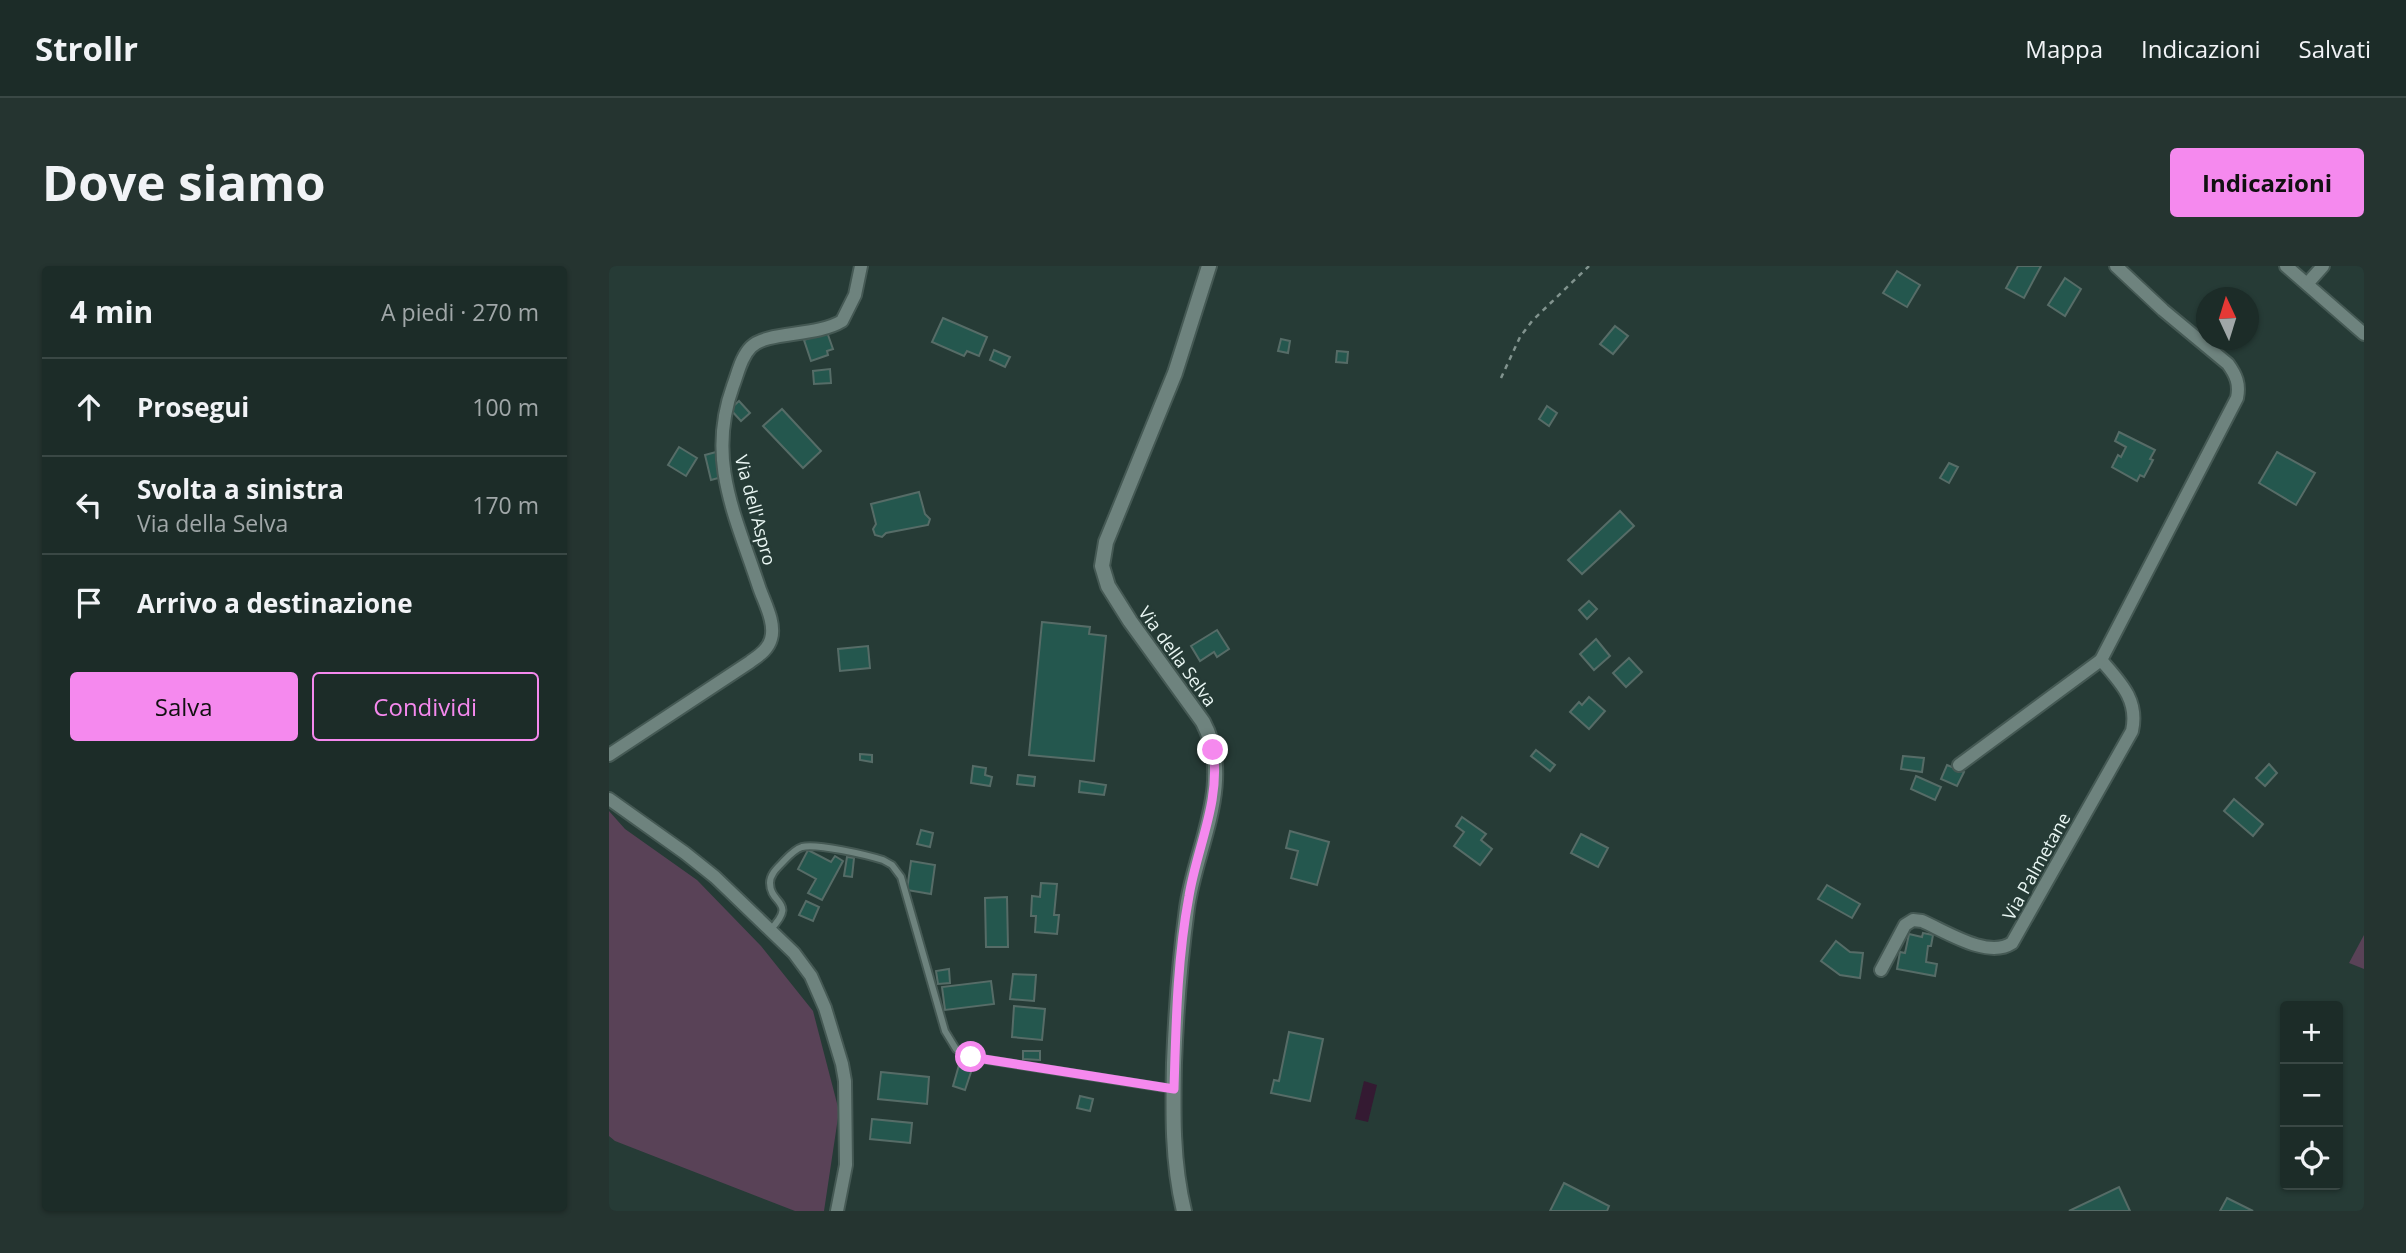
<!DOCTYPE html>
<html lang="it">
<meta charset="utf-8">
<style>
body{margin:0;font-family:"Open Sans",sans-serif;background:#253430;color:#f1f3f6}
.controls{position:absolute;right:21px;bottom:21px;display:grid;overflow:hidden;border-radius:7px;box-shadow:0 2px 5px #0004}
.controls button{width:63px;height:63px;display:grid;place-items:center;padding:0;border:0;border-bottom:2px solid #3a4845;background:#1c2c28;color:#f1f3f6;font:35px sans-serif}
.compass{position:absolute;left:1587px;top:21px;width:63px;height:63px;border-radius:50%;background:#1c2c28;box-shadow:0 2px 5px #0004;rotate:356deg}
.stop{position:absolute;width:21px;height:21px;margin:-16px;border:5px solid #f589ee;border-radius:50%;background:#fff}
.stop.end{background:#f589ee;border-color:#fff;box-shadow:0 2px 7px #0008}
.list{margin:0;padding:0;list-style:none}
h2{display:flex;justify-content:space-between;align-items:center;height:91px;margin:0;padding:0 28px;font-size:30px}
h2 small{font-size:23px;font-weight:400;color:#a0a7a8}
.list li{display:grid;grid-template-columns:46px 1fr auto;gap:21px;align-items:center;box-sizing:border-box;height:98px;padding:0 28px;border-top:2px solid #3a4845}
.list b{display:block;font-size:26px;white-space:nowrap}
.list p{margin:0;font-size:23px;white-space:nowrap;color:#a0a7a8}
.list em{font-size:23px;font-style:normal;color:#a0a7a8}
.actions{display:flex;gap:14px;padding:21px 28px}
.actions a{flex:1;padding:16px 0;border:2px solid #f589ee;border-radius:7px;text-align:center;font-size:24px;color:#f589ee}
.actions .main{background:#f589ee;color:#111}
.icon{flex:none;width:38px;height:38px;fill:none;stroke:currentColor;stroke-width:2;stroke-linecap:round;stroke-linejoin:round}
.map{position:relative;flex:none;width:1755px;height:945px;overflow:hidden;border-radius:7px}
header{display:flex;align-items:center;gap:42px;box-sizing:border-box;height:98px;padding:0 35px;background:#1c2c28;border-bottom:2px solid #3a4845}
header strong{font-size:33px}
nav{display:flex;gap:38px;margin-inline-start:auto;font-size:24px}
.intro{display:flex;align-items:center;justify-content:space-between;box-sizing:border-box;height:168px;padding:0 42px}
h1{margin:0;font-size:49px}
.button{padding:18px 32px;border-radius:7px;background:#f589ee;color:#111;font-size:24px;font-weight:700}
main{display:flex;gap:42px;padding:0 42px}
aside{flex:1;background:#1c2c28;border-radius:7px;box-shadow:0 2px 5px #0004}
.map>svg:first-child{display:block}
</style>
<header>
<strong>Strollr</strong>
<nav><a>Mappa</a><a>Indicazioni</a><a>Salvati</a></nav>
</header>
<div class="intro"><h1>Dove siamo</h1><a class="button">Indicazioni</a></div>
<main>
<aside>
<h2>4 min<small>A piedi · 270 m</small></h2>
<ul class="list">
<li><svg class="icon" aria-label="ahead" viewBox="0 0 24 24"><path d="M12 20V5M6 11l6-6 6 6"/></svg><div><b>Prosegui</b></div><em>100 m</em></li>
<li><svg class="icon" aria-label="left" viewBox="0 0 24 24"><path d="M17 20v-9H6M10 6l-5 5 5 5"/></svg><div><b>Svolta a sinistra</b><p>Via della Selva</p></div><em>170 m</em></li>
<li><svg class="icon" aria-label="arrive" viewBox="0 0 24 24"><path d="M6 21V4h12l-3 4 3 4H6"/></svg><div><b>Arrivo a destinazione</b></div></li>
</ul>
<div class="actions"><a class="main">Salva</a><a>Condividi</a></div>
</aside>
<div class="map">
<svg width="1755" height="945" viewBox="0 0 1755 945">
<rect width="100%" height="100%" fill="#263b36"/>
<g fill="#594257">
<polygon points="0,545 16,563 88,614 152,680 204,745 230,845 215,945 186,945 6,875 0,870"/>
<polygon points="1755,669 1755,703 1740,697"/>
</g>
<polygon fill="#341a32" points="755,815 768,819 759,856 746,853"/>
<g fill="#24574e" stroke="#566c67" stroke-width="2">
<polygon points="1409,0 1432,0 1415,32 1397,22"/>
<polygon points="1288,5 1311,19 1298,41 1274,27"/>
<polygon points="1456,12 1472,23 1456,50 1439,39"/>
<polygon points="334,52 378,71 370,90 358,85 355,90 323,76"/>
<polygon points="1006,60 1019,70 1004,88 991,78"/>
<polygon points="218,66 224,83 218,85 219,89 202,95 195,74"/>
<polygon points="672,73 681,75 679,87 669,85"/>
<polygon points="385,84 401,91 396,101 381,94"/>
<polygon points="728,85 739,86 738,97 727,96"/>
<polygon points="221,103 222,117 205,118 204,105"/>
<polygon points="130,135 141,147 132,155 121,143"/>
<polygon points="938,140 948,147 940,160 930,153"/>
<polygon points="173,143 212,185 194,202 154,160"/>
<polygon points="1510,166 1546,184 1541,193 1544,194 1535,211 1531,209 1528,215 1503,201 1509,189 1512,191 1517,181 1506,175"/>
<polygon points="70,181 88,192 77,210 59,199"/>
<polygon points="107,186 113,211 102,214 96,189"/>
<polygon points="1668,186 1706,207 1687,239 1650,217"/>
<polygon points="1340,197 1349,201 1340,217 1331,212"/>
<polygon points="310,226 316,248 321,253 319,259 277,267 273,271 266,269 264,263 267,258 262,238"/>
<polygon points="1011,245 1025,260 973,308 959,294"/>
<polygon points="980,335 988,343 978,353 970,344"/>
<polygon points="433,356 481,361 480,368 497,370 485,495 420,489"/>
<polygon points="608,364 620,383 608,391 605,386 591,395 582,380"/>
<polygon points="987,373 1001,390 985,404 971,388"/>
<polygon points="259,380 261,402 231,405 229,383"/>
<polygon points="1020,392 1033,406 1017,421 1004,407"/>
<polygon points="980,431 996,445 980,463 961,446 970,436 973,439"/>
<polygon points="927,484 946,499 941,505 922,490"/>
<polygon points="251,488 263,489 263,496 251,494"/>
<polygon points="1294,490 1315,492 1313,506 1292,503"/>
<polygon points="1660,498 1668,507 1656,520 1647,512"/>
<polygon points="1338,499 1355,506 1348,520 1332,513"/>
<polygon points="364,500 377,502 376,509 383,511 381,520 362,517"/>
<polygon points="409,509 426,511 425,520 408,518"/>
<polygon points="1307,510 1332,521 1326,534 1302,523"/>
<polygon points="471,515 497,519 495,529 470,526"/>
<polygon points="1625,533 1654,558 1644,570 1615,545"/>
<polygon points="853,551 877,568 872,574 883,583 871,599 845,580 855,566 847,560"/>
<polygon points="312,564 324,567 321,581 308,578"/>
<polygon points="681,565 720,576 708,619 682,612 689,585 677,582"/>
<polygon points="972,568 999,582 989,601 962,587"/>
<polygon points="199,584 222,596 226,590 234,595 213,634 199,627 207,613 189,603"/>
<polygon points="238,591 245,592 243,611 235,610"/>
<polygon points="302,595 326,599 322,628 298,624"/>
<polygon points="432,617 448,618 445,649 450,649 448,668 426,666 427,650 422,650 423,630 431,631"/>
<polygon points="1218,619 1251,638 1243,652 1209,633"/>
<polygon points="398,631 399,681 377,681 376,632"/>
<polygon points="197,635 210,641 204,655 190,649"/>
<polygon points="1314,667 1324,669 1322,680 1319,680 1317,696 1328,698 1326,710 1288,703 1291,686 1296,687 1300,668 1313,671"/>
<polygon points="1227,675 1241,686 1254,687 1251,712 1231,709 1212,695"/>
<polygon points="340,703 341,717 329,718 327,705"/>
<polygon points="404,708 427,709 425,735 401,733"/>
<polygon points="382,715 385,738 336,744 333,721"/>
<polygon points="405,740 436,743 433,774 403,771"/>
<polygon points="680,766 714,773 701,835 662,827 665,814 670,815"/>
<polygon points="414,785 431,785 431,794 414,793"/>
<polygon points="350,799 363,803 356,824 344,820"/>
<polygon points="272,806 320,811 318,838 269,833"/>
<polygon points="471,830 484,833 481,845 468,842"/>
<polygon points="263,853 303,857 301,877 261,873"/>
<polygon points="955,917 1000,940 998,945 941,945"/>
<polygon points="1510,921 1521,945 1460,945"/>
<polygon points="1618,932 1644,945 1611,945"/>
</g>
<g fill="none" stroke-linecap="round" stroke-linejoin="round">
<g stroke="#455954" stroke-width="10">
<path id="service" d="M161,664C189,635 161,639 161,617C161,609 167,603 172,598C178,592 184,584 193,581C207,577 258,589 274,594L283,599L292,611L336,765L347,783L367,792L563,823"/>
</g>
<g stroke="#455954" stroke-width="16">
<g id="minor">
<polyline points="1677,0 1755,68"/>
<polyline points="1698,18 1714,0"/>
<path d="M0,489L141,396C149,390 159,384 162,373C167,357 155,336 150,321C127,251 97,194 124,120C129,107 132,91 142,81C158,65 207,71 233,55L246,29L252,0"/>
<polyline points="1350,499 1492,394"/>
<polyline points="0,533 76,587 106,611 185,687 202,710 216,742 233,798 236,815 237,899 228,945"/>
<path d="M1272,704L1296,659L1304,654L1313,655C1338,666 1379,693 1403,677L1523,465C1530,434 1511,416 1492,394L1628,132C1631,118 1627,109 1619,98L1554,44L1507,0"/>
</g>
</g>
<g stroke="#455954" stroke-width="18">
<path id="tertiary" d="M575,945C563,896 564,846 565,797C567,745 571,694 578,642C586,582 626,516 594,456L521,355L499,320L493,300L497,276L566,107L600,0"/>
</g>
<polyline stroke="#81938e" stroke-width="2.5" stroke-dasharray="5 5" stroke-linecap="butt" points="892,112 911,71 923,55 980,0"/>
<use href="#service" stroke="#6e837e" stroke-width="6"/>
<use href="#minor" stroke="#6e837e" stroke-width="12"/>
<use href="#tertiary" stroke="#6e837e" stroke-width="14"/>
</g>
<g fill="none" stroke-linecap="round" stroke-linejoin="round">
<path stroke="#f589ee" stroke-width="9" d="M362,791L565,823C567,759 568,694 580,630C588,581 612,535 604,484"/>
</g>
<g text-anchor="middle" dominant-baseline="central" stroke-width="5" stroke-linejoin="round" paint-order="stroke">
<g font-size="18" fill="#e9f6f3" stroke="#263b36">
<text transform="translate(147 244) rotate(75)">Via dell'Aspro</text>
<text transform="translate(569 390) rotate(54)">Via della Selva</text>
<text transform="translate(1427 600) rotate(-61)">Via Palmetane</text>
</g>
</g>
</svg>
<div class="controls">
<button>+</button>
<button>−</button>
<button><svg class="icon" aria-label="locate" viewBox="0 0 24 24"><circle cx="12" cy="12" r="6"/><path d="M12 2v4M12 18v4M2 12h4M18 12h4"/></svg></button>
</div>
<svg class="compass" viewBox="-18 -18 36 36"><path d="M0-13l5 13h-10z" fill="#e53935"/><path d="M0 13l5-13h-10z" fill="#a0a7a8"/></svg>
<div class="stop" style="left:362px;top:791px"></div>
<div class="stop end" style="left:604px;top:484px"></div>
</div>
</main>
